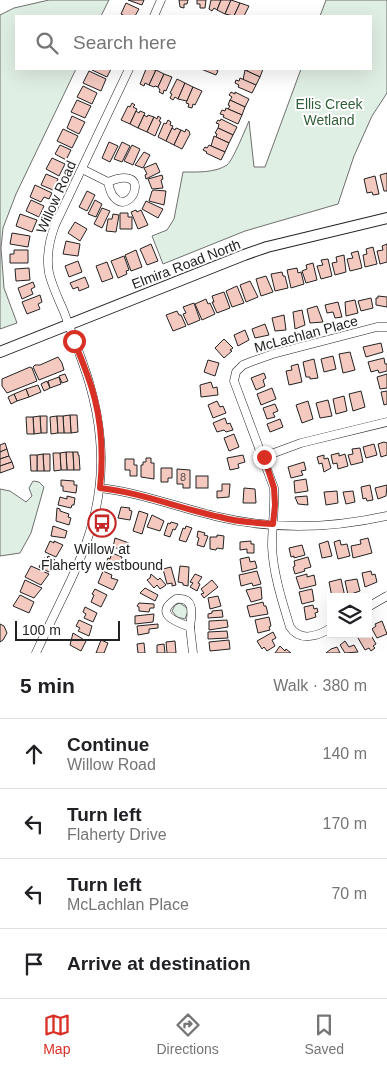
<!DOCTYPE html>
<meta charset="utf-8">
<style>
body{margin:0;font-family:Arial,sans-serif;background:#f2f2f2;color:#202124}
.controls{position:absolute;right:15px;bottom:15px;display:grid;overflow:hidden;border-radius:0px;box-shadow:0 5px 20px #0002}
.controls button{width:45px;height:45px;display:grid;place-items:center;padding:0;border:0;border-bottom:1px solid #e0e0e0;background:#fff;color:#202124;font:25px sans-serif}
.scale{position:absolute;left:15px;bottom:12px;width:105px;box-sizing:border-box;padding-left:5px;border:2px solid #222;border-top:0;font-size:14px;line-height:18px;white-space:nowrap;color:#222;-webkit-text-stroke:4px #fff;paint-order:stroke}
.stop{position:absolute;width:15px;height:15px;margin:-11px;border:4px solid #d93025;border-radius:50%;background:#fff}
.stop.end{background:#d93025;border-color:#fff;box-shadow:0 1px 5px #0008}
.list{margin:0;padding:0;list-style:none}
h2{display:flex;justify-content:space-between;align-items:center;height:65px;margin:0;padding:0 20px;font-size:21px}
h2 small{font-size:16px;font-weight:400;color:#757577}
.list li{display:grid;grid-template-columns:32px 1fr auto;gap:15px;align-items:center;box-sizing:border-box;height:70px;padding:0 20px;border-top:1px solid #e0e0e0}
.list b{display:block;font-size:19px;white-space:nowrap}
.list p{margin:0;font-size:16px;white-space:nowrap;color:#757577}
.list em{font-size:16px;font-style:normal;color:#757577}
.icon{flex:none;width:28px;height:28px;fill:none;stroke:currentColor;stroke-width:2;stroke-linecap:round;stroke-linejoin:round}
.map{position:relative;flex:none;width:387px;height:653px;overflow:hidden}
.search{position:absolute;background:#fff;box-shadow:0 5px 20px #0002;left:15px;right:15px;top:15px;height:55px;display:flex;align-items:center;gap:12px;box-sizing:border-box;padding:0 18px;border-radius:0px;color:#757577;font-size:19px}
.sheet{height:345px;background:#fff}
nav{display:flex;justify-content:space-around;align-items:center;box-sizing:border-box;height:70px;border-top:1px solid #e0e0e0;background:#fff;font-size:14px;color:#757577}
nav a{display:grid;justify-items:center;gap:2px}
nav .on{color:#d93025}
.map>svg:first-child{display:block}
</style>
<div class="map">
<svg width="387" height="653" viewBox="0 0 387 653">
<rect width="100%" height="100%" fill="#fff"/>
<g fill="#e0efe3" stroke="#6f6f6f">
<polygon points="49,0 109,0 101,16 16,16 16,69 76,69 16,194 3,228 1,248 4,288 17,323 0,329 0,15 14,8"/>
<path d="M326,0H387V93L372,116L354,156L338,204L245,231L163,264L152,236L167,230L174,219L183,172C197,172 215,173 227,165C233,160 245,130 249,121L254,167H265L301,69H371V16H320Z"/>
<polygon points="33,481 39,482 44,487 31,533 20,553 0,556 0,489 10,491 26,502 32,496 29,488"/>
<polygon points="180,603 187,608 188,611 185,619 177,617 172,611 175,605"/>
</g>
<g fill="#f3c9c0" stroke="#222">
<polygon points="128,0 144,0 142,5"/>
<polygon points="179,0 188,0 187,4 184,4 184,8 180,7"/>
<polygon points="197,0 206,0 205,8 200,8 200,4 197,4"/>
<polygon points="211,0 221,0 217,10 214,8 212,11 209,9"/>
<polygon points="221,0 231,0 225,14 217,10"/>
<polygon points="231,0 240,3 234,16 225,14"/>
<polygon points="126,3 139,9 135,16 125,16 121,14"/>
<polygon points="240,3 249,6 244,16 234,16"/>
<polygon points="93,69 111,69 107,77 92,70"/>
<polygon points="146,69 156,70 149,85 145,83 144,86 140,84"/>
<polygon points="201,69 215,69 218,71 216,75"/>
<polygon points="248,69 263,69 260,77 247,71"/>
<polygon points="156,70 164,74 158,87 155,86 154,87 149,85"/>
<polygon points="245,70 260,77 256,85 243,80"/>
<polygon points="89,71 106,79 101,91 83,83"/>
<polygon points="164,74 172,77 166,91 164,90 163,94 159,92 160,90 158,87"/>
<polygon points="240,78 256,85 252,93 238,87 239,85 235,83 236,80 239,81"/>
<polygon points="177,79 185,83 178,99 175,97 173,100 170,98 172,94 170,93"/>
<polygon points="185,83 193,87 187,101 178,99"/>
<polygon points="83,86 97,93 92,104 77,97"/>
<polygon points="193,87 202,91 195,105 193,104 192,108 188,107 189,104 186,103"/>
<polygon points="231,92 235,94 235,92 249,99 245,107 230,100 232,97 229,95"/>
<polygon points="77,100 91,106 85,118 71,112"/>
<polygon points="230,100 245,107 242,115 228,109 230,106 228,105"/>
<polygon points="132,103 135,105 133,107 137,109 130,124 121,120 128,106 130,107"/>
<polygon points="226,108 242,115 238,124 223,117 224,115 220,114 222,110 225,111"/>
<polygon points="136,111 139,113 140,111 145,113 138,128 130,124"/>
<polygon points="144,115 147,117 148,115 154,117 147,132 138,128"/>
<polygon points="72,116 85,122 79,134 67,128"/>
<polygon points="158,116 161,118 159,121 161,122 155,136 147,132 154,117 157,119"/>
<polygon points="221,119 237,127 233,135 218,128 219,124 216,123 218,120 220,121"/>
<polygon points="168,120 171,122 170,125 173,126 166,141 158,137 164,123 166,124"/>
<polygon points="172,128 175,130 176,128 181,130 174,145 166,141"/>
<polygon points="218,128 233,135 229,143 216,137 217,134 215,133"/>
<polygon points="63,129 78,136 72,148 57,141"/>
<polygon points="186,129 189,131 190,134 182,149 174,145 181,130 185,132"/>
<polygon points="214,136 229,143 225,152 211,146"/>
<polygon points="109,142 118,146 110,162 102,158"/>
<polygon points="122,142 130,146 122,162 114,159"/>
<polygon points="60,145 71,150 66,160 55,154"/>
<polygon points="132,145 140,149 133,165 124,161"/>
<polygon points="209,145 225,152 221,160 206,153 207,152 203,150 205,147 207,148"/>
<polygon points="144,152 150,155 143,168 135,165"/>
<polygon points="52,158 65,164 59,176 46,169"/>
<polygon points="156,163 160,172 146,179 145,175 147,174 144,168"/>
<polygon points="387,173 387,191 384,191 380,175"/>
<polygon points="46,174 58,179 53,190 41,185"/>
<polygon points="162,175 163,179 161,180 163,188 152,189 148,179"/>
<polygon points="375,176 379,194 373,195 372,192 367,193 364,179"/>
<polygon points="35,185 52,193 49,199 44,197 41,202 30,197"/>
<polygon points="154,190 166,191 164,205 149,201 152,191"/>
<polygon points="87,191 95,195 87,211 79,207"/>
<polygon points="31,200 44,206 39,217 26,211"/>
<polygon points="95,200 102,204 96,217 88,214"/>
<polygon points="146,201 163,209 158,218 142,209"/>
<polygon points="102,208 110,211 102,228 94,224"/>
<polygon points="136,210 137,212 141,210 148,225 138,229 131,212"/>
<polygon points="120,213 128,213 128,217 132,217 132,229 120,229"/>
<polygon points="20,214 37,220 32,232 16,226"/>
<polygon points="113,214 119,215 116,232 106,231 108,219 112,219"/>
<polygon points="75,222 87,229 80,241 68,233"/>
<polygon points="12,233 30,236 28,247 10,244"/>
<polygon points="66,241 80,244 78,256 63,254"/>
<polygon points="151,244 158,261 147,265 140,249"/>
<polygon points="387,244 387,262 380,264 377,251 383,250 382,246"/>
<polygon points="373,247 377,264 365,267 363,255 367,254 366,249"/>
<polygon points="14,250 28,250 28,263 10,263 10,254 14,254"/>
<polygon points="136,250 142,267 131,271 125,255"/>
<polygon points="358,251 362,268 350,271 347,259 353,258 351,253"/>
<polygon points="344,255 346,272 335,275 332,263 337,262 336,257"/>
<polygon points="124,256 129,270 126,271 127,274 118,278 111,261"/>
<polygon points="328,259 332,276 321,279 317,266 323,265 321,260"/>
<polygon points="78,261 82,272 69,277 65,266"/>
<polygon points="107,262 113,278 102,282 96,266"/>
<polygon points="313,263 317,280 306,283 302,271 307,269 306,265"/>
<polygon points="29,268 30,280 16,281 15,269"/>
<polygon points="297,268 298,273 301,272 304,284 291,288 287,270"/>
<polygon points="282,272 283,276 285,276 288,288 275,291 271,274"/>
<polygon points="266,276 273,292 261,296 256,279"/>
<polygon points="85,277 89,287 79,291 78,287 73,289 70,283"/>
<polygon points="250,281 258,297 246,302 240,285"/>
<polygon points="33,282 35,287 31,289 33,294 22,299 18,288"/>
<polygon points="237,286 244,303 232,307 226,291"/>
<polygon points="224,292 230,308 217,313 212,302 214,302 212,296"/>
<polygon points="40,295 42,302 38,304 40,309 27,314 22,302"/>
<polygon points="378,296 387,297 387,307 376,305 376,298 378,298"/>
<polygon points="371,298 373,308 361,311 358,301"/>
<polygon points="206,299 208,304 210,303 215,314 202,320 195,304"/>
<polygon points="355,300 358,313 346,316 345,302"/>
<polygon points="338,302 342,317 335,318 333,312 327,313 325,305"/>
<polygon points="194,303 200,320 188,325 183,314 186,313 183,307"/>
<polygon points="317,306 323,322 310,323 307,309"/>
<polygon points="302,310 305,325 295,329 293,312"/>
<polygon points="177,311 179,315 181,315 186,326 173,331 166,315"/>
<polygon points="284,315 286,330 275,331 272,318"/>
<polygon points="265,324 269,335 255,338 252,329"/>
<polygon points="245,330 249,340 238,346 234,335"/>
<polygon points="224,339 233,348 230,350 232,351 224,358 215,348"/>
<polygon points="381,343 383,352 366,357 363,347"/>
<polygon points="350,352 355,370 343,373 339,354"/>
<polygon points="333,356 336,369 324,372 321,359"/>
<polygon points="58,357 62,363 64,370 39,380 33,367 35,365 40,365"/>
<polygon points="384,358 385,364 387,364 387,371 379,373 378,370 371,372 368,362"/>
<polygon points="314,359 318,378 310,379 310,377 306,377 303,362"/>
<polygon points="208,360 219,363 215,376 204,372"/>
<polygon points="298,364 302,382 289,385 286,371 292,370 291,366"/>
<polygon points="30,367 32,368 37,381 7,393 2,386 2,379"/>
<polygon points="264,373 266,378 263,380 265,386 256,390 251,378"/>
<polygon points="65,374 68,381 62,383 59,376"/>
<polygon points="387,374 387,388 380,389 377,377"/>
<polygon points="59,377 61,384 50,388 48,381"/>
<polygon points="47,381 50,388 44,391 41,384"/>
<polygon points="211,382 213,388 217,387 218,395 201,397 200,385"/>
<polygon points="38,385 41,392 29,397 26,389"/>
<polygon points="272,388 276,399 261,405 257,394"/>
<polygon points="26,389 29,397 17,401 14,394"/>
<polygon points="361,391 365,407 353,411 349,394"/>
<polygon points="387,391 387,404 384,405 381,392"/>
<polygon points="14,394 17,401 11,404 8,397"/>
<polygon points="344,396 347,411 336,414 333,399"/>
<polygon points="328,400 332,416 320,418 316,403"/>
<polygon points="217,401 220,407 223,406 226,413 213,418 208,405"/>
<polygon points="308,401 313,419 302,423 296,405"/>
<polygon points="275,404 278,411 273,413 275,417 267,419 263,408"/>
<polygon points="70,415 77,415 78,432 71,433"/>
<polygon points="70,415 71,433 64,433 63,416"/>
<polygon points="40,416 47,416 47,433 41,433"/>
<polygon points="40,416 41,433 34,434 33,417"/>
<polygon points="57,416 58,433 51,434 50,417"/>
<polygon points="57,416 63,416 64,433 58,433"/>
<polygon points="26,417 33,417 34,434 27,434"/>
<polygon points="225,418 227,424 230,423 233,430 226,432 224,430 217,432 213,423"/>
<polygon points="280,419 283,427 270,432 267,424"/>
<polygon points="234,434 239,447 229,451 224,438"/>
<polygon points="384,442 387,443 387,455 381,457 378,444"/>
<polygon points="5,443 7,449 0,452 0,445"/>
<polygon points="374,444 377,455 366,458 363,447"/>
<polygon points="360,448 363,462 351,465 348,455 353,454 352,449"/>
<polygon points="7,449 9,456 0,459 0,452"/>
<polygon points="66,452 73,452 74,470 67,470"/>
<polygon points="66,452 67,470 61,470 60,453"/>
<polygon points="73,452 78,452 78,455 79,455 80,470 74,470"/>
<polygon points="53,453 60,453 61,470 54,471"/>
<polygon points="339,453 339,456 345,454 348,466 338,469 337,463 333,464 331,455"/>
<polygon points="43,454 50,454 50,471 44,471"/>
<polygon points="43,454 44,471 37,471 37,455"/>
<polygon points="30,455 37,455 37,471 31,471"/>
<polygon points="243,455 245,462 238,464 239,468 230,470 227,458"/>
<polygon points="324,455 324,459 328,458 331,468 324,472 322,463 319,464 317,457"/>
<polygon points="9,456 12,462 0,466 0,459"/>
<polygon points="146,458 151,458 151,463 154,463 154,479 141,477 141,465 143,465 143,462 146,462"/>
<polygon points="125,459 134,459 134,465 137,465 137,476 130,476 130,470 125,470"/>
<polygon points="12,462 14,468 0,473 0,466"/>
<polygon points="304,462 306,470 301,471 303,475 291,478 288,467"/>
<polygon points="161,468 172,468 172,478 168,478 168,482 161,482"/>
<polygon points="177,469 190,470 190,488 183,488 183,484 177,484"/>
<rect x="196" y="476" width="12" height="12"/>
<polygon points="306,479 308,491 295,493 294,481"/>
<polygon points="61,480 74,481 74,485 77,485 76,493 63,491 63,486 61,486"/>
<polygon points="222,484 230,484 229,497 217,498 217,491 222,491"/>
<polygon points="370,485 373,500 367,501 366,498 363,499 361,487"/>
<polygon points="387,485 386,496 378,499 375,488"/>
<polygon points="244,488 255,489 256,503 243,503"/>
<polygon points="337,491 338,503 326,505 324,492"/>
<polygon points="353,491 355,502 346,504 343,492"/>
<polygon points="67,496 75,498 74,505 72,505 71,508 58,505 60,497 67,499"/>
<polygon points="307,496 308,505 298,504 295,497"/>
<polygon points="121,507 130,508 129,510 132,511 130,520 118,518"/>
<polygon points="57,508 60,509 60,511 69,514 68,517 71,518 69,525 56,521"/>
<polygon points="139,511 148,514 142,534 133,531"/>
<polygon points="152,515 164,521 160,531 147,527"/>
<polygon points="171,522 178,524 175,530 173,529 170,537 164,535 168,523 170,524"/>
<polygon points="53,526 67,531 65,538 51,536"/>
<polygon points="186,526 192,528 186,542 179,540 183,528 185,529"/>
<polygon points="198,531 205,533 204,535 208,536 204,547 197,545 199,538 197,537"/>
<polygon points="217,535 224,536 223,549 217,548 216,550 210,549 210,537 217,537"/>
<polygon points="115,538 129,543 126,551 113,547"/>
<polygon points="368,538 372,553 353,558 351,546 361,544 360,540"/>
<polygon points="340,540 341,545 347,544 350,556 338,559 334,542"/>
<polygon points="50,541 54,543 54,541 63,545 56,557 45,552"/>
<polygon points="251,541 251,544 254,544 254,553 247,553 247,549 240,550 240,542"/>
<polygon points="328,541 332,556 322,558 319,544"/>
<polygon points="302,545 305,555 294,558 294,556 291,557 289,548"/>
<polygon points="112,553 122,557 118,569 105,565 108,558 110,559"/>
<polygon points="48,556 55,560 49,572 39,567 44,558 47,559"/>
<polygon points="249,557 250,562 255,561 257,568 242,572 240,559"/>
<polygon points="308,557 311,567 304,569 305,571 295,574 293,567 295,566 294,561"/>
<polygon points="31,566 49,574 41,585 25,577"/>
<polygon points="180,566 189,567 188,586 183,585 183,583 178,582"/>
<polygon points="171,567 176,585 172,586 172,583 167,584 163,569"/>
<polygon points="103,571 112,575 111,578 118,580 113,590 98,583"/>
<polygon points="257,571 261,584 253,586 252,583 241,586 239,575"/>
<polygon points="371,571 372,575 375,574 377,582 365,587 362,573"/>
<polygon points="151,574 158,580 160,578 166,585 160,589 157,585 154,588 147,580 150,578"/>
<polygon points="195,574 202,577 198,583 200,584 197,591 190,587 193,583 190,582"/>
<polygon points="307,574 307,577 314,575 316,585 300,589 296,577"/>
<polygon points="341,579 345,597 332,597 329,582"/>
<polygon points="357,579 360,591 348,595 345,581"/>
<polygon points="25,580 42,588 34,598 20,592"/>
<polygon points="212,580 218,587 204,598 201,594 204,593 201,589"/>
<polygon points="261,587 262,599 251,602 246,590"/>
<polygon points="145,588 158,595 155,601 140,593"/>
<polygon points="95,589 107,595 101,607 91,602 94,595 92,594"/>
<polygon points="312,589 314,601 302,604 299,592"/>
<polygon points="20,595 34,602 29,613 13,606"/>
<polygon points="218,596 221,606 210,609 208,598"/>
<polygon points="263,602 264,606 266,606 268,614 250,617 247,606"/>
<polygon points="139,603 154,604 154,608 150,608 149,612 139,611 139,607 137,606"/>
<polygon points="313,605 314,609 317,608 318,612 315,613 316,617 306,620 304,607"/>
<polygon points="85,607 97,613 93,622 84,618 86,614 83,612"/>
<polygon points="222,610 223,617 208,618 208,614 212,613 212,611"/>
<polygon points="154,614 153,622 135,624 135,616"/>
<polygon points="269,617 271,626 269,627 270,630 258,633 255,620"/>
<polygon points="79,620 92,626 89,636 78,631 80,628 76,626"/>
<polygon points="227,620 228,627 209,630 209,621"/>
<polygon points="382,621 387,634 377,638 372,629 376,626 375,624"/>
<polygon points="0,624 4,626 7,633 3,640 0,642"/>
<polygon points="158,624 158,628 149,629 149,633 138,635 137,626"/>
<polygon points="368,630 376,644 373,646 375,648 371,651 369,648 365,650 358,638 362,634 368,634"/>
<polygon points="227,631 228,638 208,639 208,632"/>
<polygon points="273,632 276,638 272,640 275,646 267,651 264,647 262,649 257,641"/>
<polygon points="73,633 86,641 81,651 70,645"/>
<polygon points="101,640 108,643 104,653 96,653"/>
<polygon points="229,640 230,649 210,651 209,642"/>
<polygon points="175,641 176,653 167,653 166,642"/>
<polygon points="345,641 349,647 354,645 358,652 345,653 340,645"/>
<polygon points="144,643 145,653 138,653 137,644"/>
<polygon points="164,644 165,653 157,653 157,645"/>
<polygon points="280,646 285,651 286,649 291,653 275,653"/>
<polygon points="337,647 340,653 326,653 331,649"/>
</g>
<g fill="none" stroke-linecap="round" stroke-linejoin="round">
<g stroke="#222" stroke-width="9">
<g id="minor">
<polyline points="154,16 161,0"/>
<path d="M82,169L108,182C109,186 110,193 114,197C131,218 154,163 108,182"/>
<polyline points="263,457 301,443 387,422"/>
<path d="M100,488C142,493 179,508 219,517C274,530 333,528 387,516"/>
<path d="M176,599C195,597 192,613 190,627C176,622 153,614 176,599Z"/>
<polyline points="368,607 387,596"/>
<polyline points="190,627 193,653"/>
<path d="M331,628C318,636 300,642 290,627C282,601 273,573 272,546C272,527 275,508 274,488L234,381L236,372L243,365L253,361L273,354L377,327H387"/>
<path d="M36,653C69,580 108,524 100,439C96,391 80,356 64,312C59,300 52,286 49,273C46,256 49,241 55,225L129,69"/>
</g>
</g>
<g stroke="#222" stroke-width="12">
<polyline id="major" points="0,352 244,255 267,247 387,218"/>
</g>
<use href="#minor" stroke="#fff" stroke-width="8"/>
<use href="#major" stroke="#fff" stroke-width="10"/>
</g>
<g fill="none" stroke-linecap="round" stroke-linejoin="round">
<path stroke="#d93025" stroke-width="6" d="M74,341C82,360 90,379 95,400C102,428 103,459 100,488C143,493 178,508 220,517C237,522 255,523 273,524L275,505L274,488L264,457"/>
</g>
<defs>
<g id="bus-ring" transform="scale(1.4375)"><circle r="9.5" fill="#fff" stroke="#c62828" stroke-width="1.5"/><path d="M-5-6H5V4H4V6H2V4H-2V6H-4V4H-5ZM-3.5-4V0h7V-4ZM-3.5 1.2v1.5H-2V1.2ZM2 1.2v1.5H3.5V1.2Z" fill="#c62828"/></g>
</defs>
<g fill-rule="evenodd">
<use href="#bus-ring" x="102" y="523"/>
</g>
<g text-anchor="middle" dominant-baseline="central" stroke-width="4" stroke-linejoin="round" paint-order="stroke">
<g font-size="11" fill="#564c4a">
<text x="183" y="477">8</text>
</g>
<g font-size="14" fill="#2f5e38" stroke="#fff">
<text x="329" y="104">Ellis Creek<tspan x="329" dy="16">Wetland</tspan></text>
</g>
<g font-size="14" fill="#222" stroke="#fff">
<text transform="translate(56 197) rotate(-66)">Willow Road</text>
<text transform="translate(186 264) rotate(-21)">Elmira Road North</text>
<text transform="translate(306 334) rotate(-15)">McLachlan Place</text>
</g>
<g font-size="14" fill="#222" stroke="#fff">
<text x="102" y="549">Willow at<tspan x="102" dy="16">Flaherty westbound</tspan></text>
</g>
</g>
</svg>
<div class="controls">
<button><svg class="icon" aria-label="layers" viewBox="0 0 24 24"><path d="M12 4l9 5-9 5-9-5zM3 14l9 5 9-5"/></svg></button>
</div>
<div class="scale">100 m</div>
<div class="stop" style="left:74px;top:341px"></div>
<div class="stop end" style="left:264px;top:457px"></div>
<div class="search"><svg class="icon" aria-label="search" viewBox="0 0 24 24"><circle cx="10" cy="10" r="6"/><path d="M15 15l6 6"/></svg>Search here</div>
</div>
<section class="sheet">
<h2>5 min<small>Walk · 380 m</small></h2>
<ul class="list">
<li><svg class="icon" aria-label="ahead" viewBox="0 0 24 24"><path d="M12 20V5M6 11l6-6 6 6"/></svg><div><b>Continue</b><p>Willow Road</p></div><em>140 m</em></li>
<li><svg class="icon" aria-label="left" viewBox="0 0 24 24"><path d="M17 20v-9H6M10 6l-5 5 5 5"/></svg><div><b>Turn left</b><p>Flaherty Drive</p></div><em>170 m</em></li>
<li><svg class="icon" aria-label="left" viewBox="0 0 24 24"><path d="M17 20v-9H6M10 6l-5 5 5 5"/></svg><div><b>Turn left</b><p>McLachlan Place</p></div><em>70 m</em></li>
<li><svg class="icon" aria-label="arrive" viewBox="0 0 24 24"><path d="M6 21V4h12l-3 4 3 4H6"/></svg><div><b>Arrive at destination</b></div></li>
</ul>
</section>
<nav>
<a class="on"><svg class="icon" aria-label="map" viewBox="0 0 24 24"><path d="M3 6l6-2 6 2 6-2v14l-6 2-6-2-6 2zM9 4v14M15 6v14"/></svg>Map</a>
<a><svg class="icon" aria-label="directions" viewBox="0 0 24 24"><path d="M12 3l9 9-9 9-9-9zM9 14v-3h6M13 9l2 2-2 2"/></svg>Directions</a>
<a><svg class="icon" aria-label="saved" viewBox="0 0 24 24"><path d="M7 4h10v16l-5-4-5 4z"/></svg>Saved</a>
</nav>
